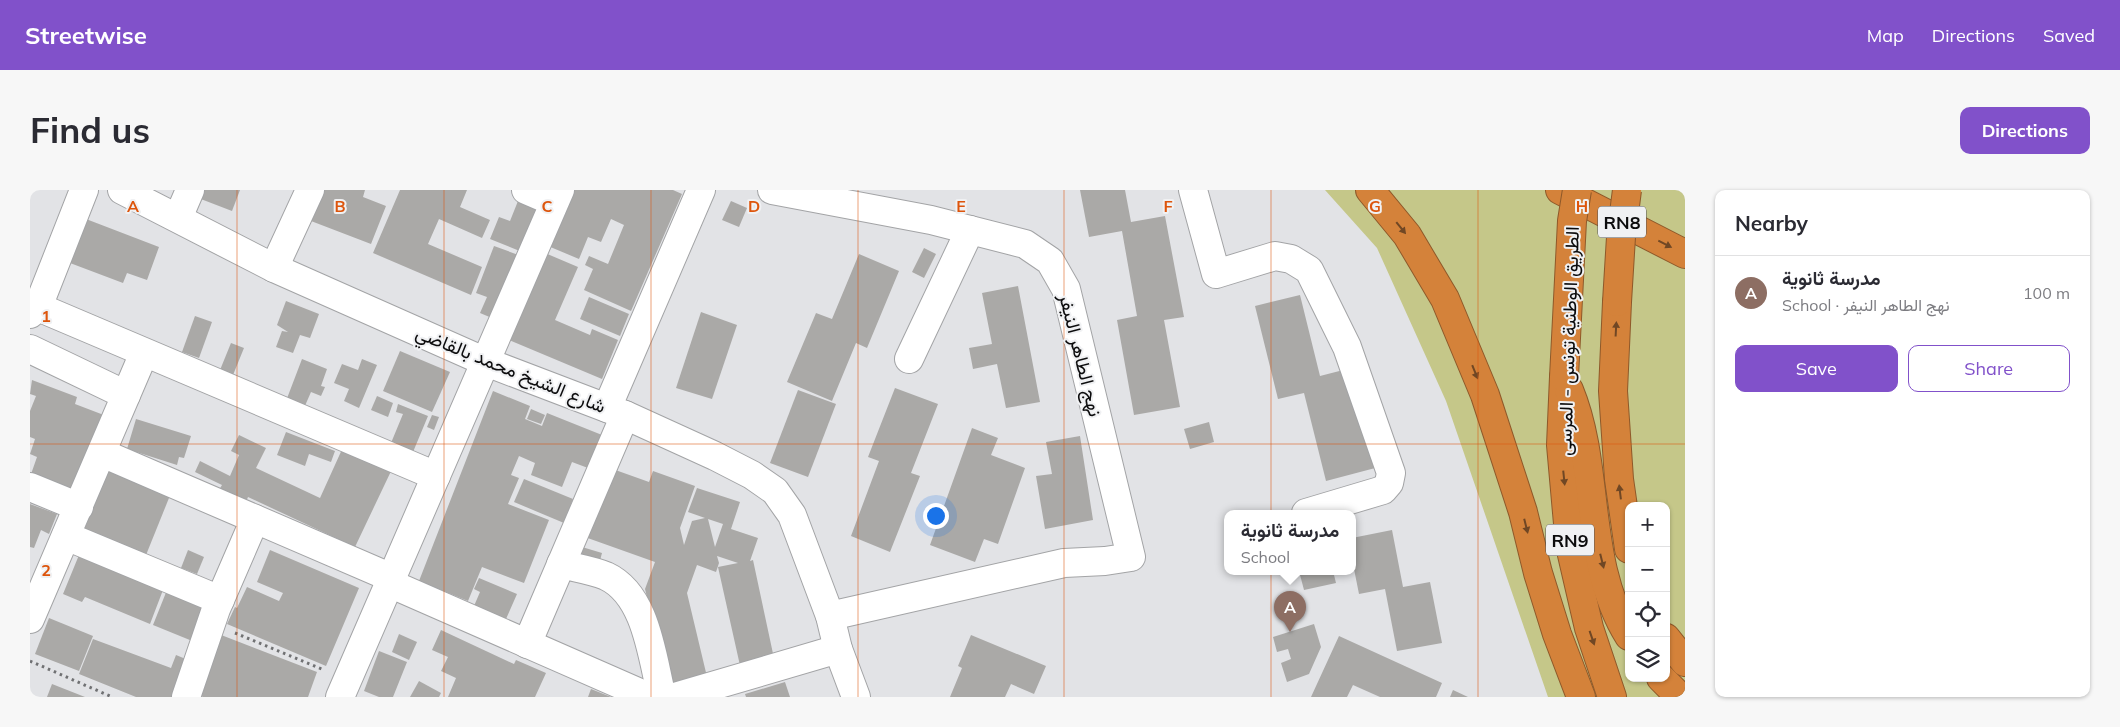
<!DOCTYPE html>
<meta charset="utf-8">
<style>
body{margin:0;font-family:Mulish,Vazirmatn,sans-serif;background:#f7f7f7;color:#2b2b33}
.controls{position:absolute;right:15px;bottom:15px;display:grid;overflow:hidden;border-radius:10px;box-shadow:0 1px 4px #0004}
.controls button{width:45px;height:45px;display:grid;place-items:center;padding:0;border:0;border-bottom:1px solid #e1e1e2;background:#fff;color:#2b2b33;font:25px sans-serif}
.you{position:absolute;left:905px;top:325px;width:18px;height:18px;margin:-12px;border:4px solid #fff;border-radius:50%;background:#1a73e8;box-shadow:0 0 0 8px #1a73e833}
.badge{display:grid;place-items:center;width:32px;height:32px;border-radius:50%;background:#8151ca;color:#fff;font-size:16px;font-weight:700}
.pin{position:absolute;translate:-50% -41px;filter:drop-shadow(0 1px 2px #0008)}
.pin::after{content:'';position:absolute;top:26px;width:18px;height:15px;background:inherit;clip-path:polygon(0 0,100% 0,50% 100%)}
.popup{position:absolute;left:1194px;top:320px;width:132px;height:65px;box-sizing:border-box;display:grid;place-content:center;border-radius:10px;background:#fff;filter:drop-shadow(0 1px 4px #0005);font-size:16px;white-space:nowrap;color:#7c7c81}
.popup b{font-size:19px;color:#2b2b33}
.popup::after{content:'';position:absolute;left:50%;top:100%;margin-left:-10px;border:10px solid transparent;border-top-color:#fff}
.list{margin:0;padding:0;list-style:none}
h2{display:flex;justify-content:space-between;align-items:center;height:65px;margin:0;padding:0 20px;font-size:21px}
h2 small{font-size:16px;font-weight:400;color:#7c7c81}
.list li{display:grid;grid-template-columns:32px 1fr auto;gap:15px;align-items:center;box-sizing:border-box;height:75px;padding:0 20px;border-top:1px solid #e1e1e2}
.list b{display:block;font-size:19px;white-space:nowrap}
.list p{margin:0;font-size:16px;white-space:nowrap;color:#7c7c81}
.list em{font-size:16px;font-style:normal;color:#7c7c81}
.actions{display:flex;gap:10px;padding:15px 20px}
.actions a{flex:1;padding:11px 0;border:1px solid #8151ca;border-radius:10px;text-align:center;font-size:18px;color:#8151ca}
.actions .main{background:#8151ca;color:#fff}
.icon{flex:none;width:28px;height:28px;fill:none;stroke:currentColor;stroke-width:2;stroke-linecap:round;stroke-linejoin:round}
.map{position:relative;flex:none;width:1655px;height:507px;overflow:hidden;border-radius:10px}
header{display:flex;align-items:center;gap:30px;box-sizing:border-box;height:70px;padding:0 25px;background:#8151ca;color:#fff}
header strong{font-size:24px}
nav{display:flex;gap:28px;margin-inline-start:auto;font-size:18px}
.intro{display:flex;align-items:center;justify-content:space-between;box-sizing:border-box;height:120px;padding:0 30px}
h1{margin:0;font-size:35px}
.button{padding:12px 22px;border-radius:10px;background:#8151ca;color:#fff;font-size:18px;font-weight:700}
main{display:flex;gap:30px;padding:0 30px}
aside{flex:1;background:#fff;border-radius:10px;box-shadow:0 1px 4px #0004}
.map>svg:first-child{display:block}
</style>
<header>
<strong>Streetwise</strong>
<nav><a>Map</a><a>Directions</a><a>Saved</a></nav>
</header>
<div class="intro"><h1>Find us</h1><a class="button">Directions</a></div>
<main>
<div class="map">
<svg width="1655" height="507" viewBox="0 0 1655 507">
<rect width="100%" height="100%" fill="#e2e3e6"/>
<path fill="#c5c789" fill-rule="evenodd" d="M1295,0H1655V507H1518L1416,211L1347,58ZM1599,316H1636V488H1599Z"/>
<g fill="#aaa9a7" fill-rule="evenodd">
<polygon points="165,0 210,0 202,21 163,6"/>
<polygon points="293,0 335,0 333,7 356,16 341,54 281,31"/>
<polygon points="370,0 437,0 430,17 460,30 452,48 409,29 398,54 452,77 441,105 343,63"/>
<polygon points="542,0 643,0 652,4 601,121 554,100 563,79 555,75 559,66 578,74 594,35 581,29 571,52 558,47 549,69 518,56"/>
<polygon points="1050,0 1095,0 1101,32 1135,26 1154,127 1134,130 1150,217 1104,225 1087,130 1107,126 1092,41 1059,47"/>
<polygon points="490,6 516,16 497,64 460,49 469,27 480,31"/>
<polygon points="701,11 717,18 709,37 692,30"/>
<polygon points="56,29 129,57 117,90 97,83 93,93 40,73"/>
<polygon points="464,56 494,67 469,131 450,123 457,107 446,103"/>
<polygon points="894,58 906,64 894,88 882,82"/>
<polygon points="515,63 548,77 525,130 560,145 562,139 588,150 572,189 479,150"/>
<polygon points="829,64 869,81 837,158 826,153 802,211 757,192 786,123 802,129"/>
<polygon points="988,96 1010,212 976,218 967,174 943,179 939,158 962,154 952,103"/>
<polygon points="1270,105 1290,186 1325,177 1349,277 1296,291 1274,203 1248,209 1225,116"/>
<polygon points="559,107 599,124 590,146 550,129"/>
<polygon points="256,111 289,124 280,148 270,145 263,163 246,157 252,141 258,142 247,135"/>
<polygon points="671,122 707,135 682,209 646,198"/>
<polygon points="165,126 182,132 169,168 152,162"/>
<polygon points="201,153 214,158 203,185 190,180"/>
<polygon points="370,161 420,182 402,222 353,201"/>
<polygon points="272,169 297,179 291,196 295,197 291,206 281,202 274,218 256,211"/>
<polygon points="332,169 347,175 329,218 314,211 319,199 304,193 312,174 328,180"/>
<polygon points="2,190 47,207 45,214 79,227 48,307 0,287 7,267 0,264 5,249 0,247 0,221 6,206 0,204"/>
<polygon points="865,198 908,214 881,283 890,286 860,362 821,346 849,271 838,267"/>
<polygon points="768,200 806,214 778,287 740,273"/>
<polygon points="463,201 500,216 495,229 512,236 517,223 572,245 558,278 542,272 532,297 501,285 505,273 489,266 481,285 489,288 478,314 519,330 494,393 452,377 438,411 389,391"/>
<polygon points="347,206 363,213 358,227 341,220"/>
<polygon points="368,214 398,226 383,262 361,253 373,224 366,222"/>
<polygon points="501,219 515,225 511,234 497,229"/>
<polygon points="402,225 409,227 404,240 397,237"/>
<polygon points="106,229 161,246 154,268 149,267 147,275 97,259"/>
<polygon points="1179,232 1184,252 1160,259 1154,239"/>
<polygon points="942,238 968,248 961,265 995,278 968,354 954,349 945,372 900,355"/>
<polygon points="256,242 305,261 301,272 279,264 275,276 247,265"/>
<polygon points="209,245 236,258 226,278 290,308 314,255 363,277 325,357 218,307 216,312 189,300 192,295 165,282 170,271 200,286 209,265 201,261"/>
<polygon points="1050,246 1063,330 1015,339 1006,286 1022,284 1016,252"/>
<path d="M577,277L619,292L623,281L665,296L650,338L654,355L662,331L675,328L658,322L667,298L710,312L701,339L728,348L720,371L723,370L745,473L711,480L688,377L708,373L687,366L689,373L686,382L667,375L657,403L678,491L641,505L615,399L625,372L552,346ZM678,329L693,334L685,357Z"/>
<polygon points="79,278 141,303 114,370 52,345"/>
<polygon points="494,289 543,309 534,333 484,312"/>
<polygon points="0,314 27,324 19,344 11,340 4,358 0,357"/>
<polygon points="1362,340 1373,397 1400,392 1412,453 1367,461 1355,399 1329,404 1322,369 1322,348"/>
<polygon points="552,357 572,363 568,378 547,371"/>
<polygon points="158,360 174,367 167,384 151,378"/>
<polygon points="240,360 329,398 296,476 197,434 205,417 207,418 217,397 249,411 253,403 227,392"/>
<polygon points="49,365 133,400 120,434 55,407 52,412 33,404"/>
<polygon points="1269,381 1303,381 1306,393 1274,400"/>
<polygon points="449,388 487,404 476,429 444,416 450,402 444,399"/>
<polygon points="137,400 191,421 177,457 123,435"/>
<polygon points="19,428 63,446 49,481 5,464"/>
<polygon points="1284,434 1291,457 1279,484 1257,492 1251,473 1261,469 1258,459 1247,462 1243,447"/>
<polygon points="411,440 484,474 486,470 516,483 505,507 418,507 426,488 411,481 418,467 402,460"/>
<polygon points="186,443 287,482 278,507 173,507 163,503"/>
<polygon points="369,444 387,452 379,470 362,462"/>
<polygon points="941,445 1016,476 1004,504 981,494 975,507 920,507 932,478 928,476"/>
<polygon points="1309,446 1412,493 1406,507 1350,507 1323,495 1317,507 1281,507"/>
<polygon points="63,449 141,478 146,465 163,472 149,507 106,507 49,484"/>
<polygon points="349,461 377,472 363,507 349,507 334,501"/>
<polygon points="389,491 411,503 409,507 380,507"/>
<polygon points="755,492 760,507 716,507 715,504"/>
<polygon points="22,494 55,507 17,507"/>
<polygon points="561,499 581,507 558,507"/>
<polygon points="1423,500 1438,507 1420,507"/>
</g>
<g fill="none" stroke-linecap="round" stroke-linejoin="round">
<g stroke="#a3a4a6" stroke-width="30">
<g id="minor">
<polyline points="92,0 244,78 456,172 595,225 685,266 722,285 745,301 762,325 800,426 808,459 826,507"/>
<polyline points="496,0 524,12"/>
<polyline points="742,0 901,30 995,54 1020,71 1036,99 1101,367 1075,371 1034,373 800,426"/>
<polyline points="1163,0 1186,84 1245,66 1261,69 1279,80 1317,157 1361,283 1359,293 1353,300 1276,323"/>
<polyline points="148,28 160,0"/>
<polyline points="244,78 280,0"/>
<polyline points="8,117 54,0"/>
<polyline points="0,124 8,117 406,286"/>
<polyline points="0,159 96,205"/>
<polyline points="879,169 940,40"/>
<polyline points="577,218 671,0"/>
<polyline points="72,263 362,388"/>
<polyline points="0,297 49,317"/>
<polyline points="36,346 190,410"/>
<path d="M531,374C546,378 562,380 576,386C617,405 622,468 632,507"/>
<polyline points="359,393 619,507"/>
<polyline points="0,429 114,163"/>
<polyline points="497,454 595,225"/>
<polyline points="156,507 186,419 225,329"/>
<polyline points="310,507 530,0"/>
<polyline points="645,507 808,459"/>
</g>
</g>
<g stroke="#8e592a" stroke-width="30">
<g id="highway">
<polyline points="1340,0 1377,45 1415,109 1455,205 1493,322 1508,383 1527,444 1551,507"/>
<polyline points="1530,0 1655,64"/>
<polyline points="1587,112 1583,201 1589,289 1599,359"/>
<polyline points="1534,187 1531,255 1540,356 1559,438 1582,507"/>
<path d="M1539,200C1571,277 1553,373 1599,446"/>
<polyline points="1636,448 1655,472"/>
<polyline points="1631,488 1650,507"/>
</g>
</g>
<g stroke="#707173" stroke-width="3" stroke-dasharray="2.5 4" stroke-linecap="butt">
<polyline points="205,443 294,480"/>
<polyline points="0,471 82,507"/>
</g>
<use href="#minor" stroke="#fff" stroke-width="28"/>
<use href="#highway" stroke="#d4823a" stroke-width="28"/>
<g stroke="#8e592a" stroke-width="30" stroke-linecap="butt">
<g id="highway-bridge">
<polyline points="1587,112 1591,47 1597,0"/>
<polyline points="1534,187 1542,31 1547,0"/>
</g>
</g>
<use href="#highway-bridge" stroke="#d4823a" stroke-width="28"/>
</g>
<defs><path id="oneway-solid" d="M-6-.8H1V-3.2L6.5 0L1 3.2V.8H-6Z" transform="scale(1.25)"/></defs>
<g fill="#704724">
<use href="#oneway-solid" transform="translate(1371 38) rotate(51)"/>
<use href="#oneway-solid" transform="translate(1635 54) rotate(27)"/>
<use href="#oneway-solid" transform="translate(1586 139) rotate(-87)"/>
<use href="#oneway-solid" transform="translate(1445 182) rotate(68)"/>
<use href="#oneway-solid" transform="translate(1534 288) rotate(84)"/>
<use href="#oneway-solid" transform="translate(1590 302) rotate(-97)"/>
<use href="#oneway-solid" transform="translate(1496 336) rotate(76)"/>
<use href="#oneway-solid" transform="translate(1572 371) rotate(76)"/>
<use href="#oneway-solid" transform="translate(1562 448) rotate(71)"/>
</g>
<path fill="none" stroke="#dd550c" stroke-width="1" stroke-opacity="0.55" d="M207,0V507M414,0V507M621,0V507M828,0V507M1034,0V507M1241,0V507M1448,0V507M0,254H1655"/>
<g text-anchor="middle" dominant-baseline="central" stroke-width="4" stroke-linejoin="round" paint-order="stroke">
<g fill="#f0f1f3" stroke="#505152" stroke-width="1">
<rect x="1568" y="16.5" width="48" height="31" rx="4"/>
<rect x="1516" y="334.5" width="48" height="31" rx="4"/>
</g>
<g font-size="18" font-weight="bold" fill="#0c0c0d">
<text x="1592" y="32">RN8</text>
<text x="1540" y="350">RN9</text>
</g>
<g font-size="19" fill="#0c0c0d" stroke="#f0f1f3">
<text transform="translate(1538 151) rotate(-88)">الطريق الوطنية تونس - المرسى</text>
<text transform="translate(1051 165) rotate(76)">نهج الطاهر النيفر</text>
<text transform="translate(481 179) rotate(22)">شارع الشيخ محمد بالقاضي</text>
</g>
</g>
<g font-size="16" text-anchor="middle" font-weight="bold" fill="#dd550c" stroke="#f0f1f3" stroke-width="4" stroke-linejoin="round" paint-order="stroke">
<text x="103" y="22">A</text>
<text x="310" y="22">B</text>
<text x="517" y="22">C</text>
<text x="724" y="22">D</text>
<text x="931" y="22">E</text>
<text x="1138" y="22">F</text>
<text x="1345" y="22">G</text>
<text x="1552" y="22">H</text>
<text x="16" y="132">1</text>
<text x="16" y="386">2</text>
</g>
</svg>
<div class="controls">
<button>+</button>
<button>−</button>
<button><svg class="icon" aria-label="locate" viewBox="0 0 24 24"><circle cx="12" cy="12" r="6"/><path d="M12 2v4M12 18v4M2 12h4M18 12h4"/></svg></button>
<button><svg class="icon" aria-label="layers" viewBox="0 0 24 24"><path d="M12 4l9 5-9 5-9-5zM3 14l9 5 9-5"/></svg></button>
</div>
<div class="you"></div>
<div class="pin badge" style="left:1260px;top:442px;background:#8d6e63">A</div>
<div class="popup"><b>مدرسة ثانوية</b>School</div>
</div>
<aside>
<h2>Nearby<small></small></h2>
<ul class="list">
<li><span class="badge" style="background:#8d6e63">A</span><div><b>مدرسة ثانوية</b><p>School · نهج الطاهر النيفر</p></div><em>100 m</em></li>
</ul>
<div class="actions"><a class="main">Save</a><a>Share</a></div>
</aside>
</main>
